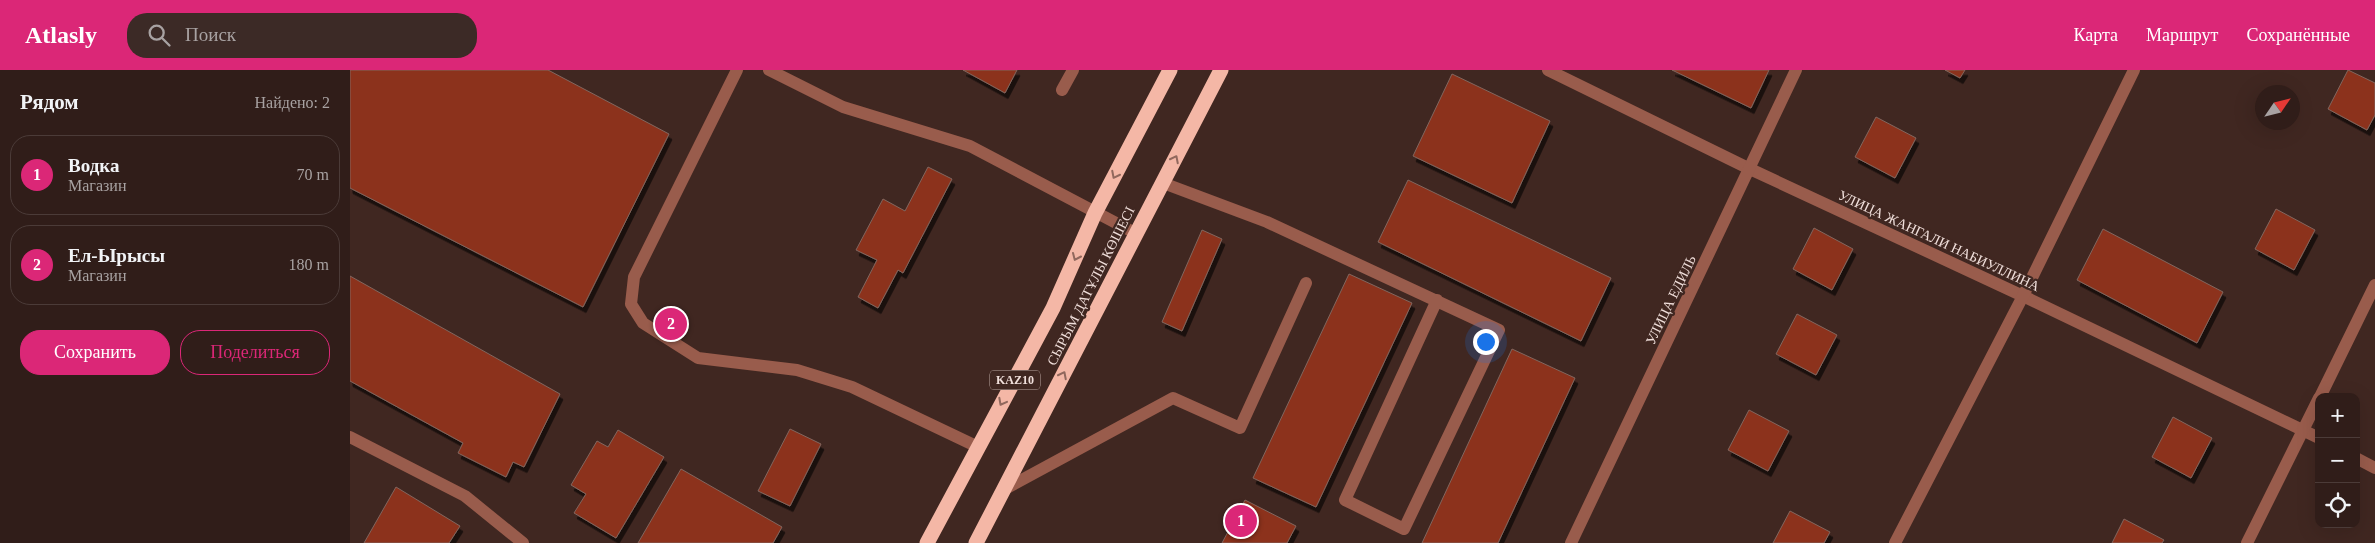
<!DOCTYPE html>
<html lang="ru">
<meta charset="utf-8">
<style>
body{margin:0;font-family:"Times New Roman",serif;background:#3c2a26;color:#f1f3f6}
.controls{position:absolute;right:15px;bottom:15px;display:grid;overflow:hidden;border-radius:10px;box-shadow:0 5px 20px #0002}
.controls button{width:45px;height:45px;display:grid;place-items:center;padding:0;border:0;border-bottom:1px solid #4b3b38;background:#301d19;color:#f1f3f6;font:25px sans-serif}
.compass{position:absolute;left:1905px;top:15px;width:45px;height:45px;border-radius:50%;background:#301d19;box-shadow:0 5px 20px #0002;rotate:55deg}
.you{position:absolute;left:1135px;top:271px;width:18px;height:18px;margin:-12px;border:4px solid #fff;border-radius:50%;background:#1a73e8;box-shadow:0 0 0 8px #1a73e833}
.badge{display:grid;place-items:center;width:32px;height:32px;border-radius:50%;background:#db2777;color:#fff;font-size:16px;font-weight:700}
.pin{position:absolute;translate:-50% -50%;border:2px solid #fff;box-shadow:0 1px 5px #0006}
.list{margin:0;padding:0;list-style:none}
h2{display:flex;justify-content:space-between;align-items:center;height:65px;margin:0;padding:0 20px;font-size:21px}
h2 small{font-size:16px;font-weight:400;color:#a8a2a2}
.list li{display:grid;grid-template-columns:32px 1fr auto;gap:15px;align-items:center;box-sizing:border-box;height:80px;margin:0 10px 10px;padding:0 10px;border:1px solid #4b3b38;border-radius:20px}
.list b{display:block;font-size:19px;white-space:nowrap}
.list p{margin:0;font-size:16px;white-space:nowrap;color:#a8a2a2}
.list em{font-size:16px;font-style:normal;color:#a8a2a2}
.actions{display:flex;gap:10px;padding:15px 20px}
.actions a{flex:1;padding:11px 0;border:1px solid #db2777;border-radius:20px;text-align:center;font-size:18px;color:#db2777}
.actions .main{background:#db2777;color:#fff}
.icon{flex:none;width:28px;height:28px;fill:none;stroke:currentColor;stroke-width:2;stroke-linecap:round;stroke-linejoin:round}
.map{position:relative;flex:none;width:2025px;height:473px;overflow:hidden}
header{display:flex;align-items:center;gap:30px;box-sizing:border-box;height:70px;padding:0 25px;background:#db2777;color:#fff}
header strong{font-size:24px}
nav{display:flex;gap:28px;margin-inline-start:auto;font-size:18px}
.search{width:350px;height:45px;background:#3c2a26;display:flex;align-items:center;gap:12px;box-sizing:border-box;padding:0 18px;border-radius:20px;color:#a8a2a2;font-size:19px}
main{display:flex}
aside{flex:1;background:#301d19}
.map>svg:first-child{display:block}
</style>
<header>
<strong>Atlasly</strong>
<div class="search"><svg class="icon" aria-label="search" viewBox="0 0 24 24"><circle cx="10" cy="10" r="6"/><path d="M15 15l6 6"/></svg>Поиск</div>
<nav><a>Карта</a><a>Маршрут</a><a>Сохранённые</a></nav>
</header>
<main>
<aside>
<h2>Рядом<small>Найдено: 2</small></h2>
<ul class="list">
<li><span class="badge">1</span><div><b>Водка</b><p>Магазин</p></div><em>70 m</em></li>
<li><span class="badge">2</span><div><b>Ел-Ырысы</b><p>Магазин</p></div><em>180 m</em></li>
</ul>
<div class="actions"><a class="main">Сохранить</a><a>Поделиться</a></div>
</aside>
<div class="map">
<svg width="2025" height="473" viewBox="0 0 2025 473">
<defs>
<filter id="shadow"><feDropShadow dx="3" dy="5.5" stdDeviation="0" flood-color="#0009"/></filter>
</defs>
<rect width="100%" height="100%" fill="#402721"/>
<g fill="#8c321b" stroke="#82665e" filter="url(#shadow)">
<polygon points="0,0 198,0 319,64 233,237 0,118"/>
<polygon points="613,0 667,0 655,23"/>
<polygon points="1322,0 1419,0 1401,38"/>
<polygon points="1595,0 1615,0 1610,8"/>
<polygon points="1998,0 2025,13 2025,45 2017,60 1978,39"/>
<polygon points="1102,4 1200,51 1162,133 1063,86"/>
<polygon points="1526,47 1566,68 1545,108 1505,87"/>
<polygon points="578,97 602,109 553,203 548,200 528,238 508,227 527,190 506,180 533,129 555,141"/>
<polygon points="1058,110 1261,208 1231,271 1028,172"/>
<polygon points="1926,139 1965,160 1944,200 1905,179"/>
<polygon points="1464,158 1503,179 1482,220 1443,199"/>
<polygon points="1753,159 1873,222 1847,273 1727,210"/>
<polygon points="852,160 872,169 832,261 812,252"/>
<polygon points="999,204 1062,233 966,437 903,408"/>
<polygon points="0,206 210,324 174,397 163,392 156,407 108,383 113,373 0,311"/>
<polygon points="1447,244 1487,265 1466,305 1426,284"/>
<polygon points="1162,279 1225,308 1148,473 1072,473"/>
<polygon points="1399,340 1439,361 1418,401 1378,380"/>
<polygon points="1823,347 1862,368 1841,408 1802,387"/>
<polygon points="440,359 471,374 440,436 408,421"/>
<polygon points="268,360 314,387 266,468 224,443 236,424 221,415 247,371 258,377"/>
<polygon points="331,399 432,457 423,473 288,473"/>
<polygon points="46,417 110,456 99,473 14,473"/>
<polygon points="895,430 946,456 937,473 872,473"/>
<polygon points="1440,441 1480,462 1474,473 1423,473"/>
<polygon points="1774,449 1814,470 1812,473 1762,473"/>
</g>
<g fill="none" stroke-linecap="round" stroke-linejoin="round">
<g stroke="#995c4c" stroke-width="12">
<polyline points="387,0 284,207 281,234 293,253 348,288 447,300 502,317 628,377"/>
<polyline points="419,0 493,37 620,76 787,164"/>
<polyline points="1198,0 1400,99 1673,226 1969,368"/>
<polyline points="712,20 723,0"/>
<polyline points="813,113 917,152 1149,260 1054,459 995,430 1087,230"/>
<polyline points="1970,327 2025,215"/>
<polyline points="0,367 115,426 173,473"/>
<polyline points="2006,388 2025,398"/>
<polyline points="655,419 823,328 890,358 956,213"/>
<polyline points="1221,473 1446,0"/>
<polyline points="1545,473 1673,226 1784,0"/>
<polyline points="1897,473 1969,328"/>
</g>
<g stroke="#f4b7a6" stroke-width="15">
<polyline points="577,473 703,238 745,143 820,0"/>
<polyline points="626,473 871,0"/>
</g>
</g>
<defs><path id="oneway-chevron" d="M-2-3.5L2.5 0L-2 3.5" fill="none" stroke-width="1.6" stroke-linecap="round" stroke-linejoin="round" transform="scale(1.25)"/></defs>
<g stroke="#91685d">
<use href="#oneway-chevron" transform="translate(825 89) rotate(-63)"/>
<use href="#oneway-chevron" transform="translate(765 105) rotate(117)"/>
<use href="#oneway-chevron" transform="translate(726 187) rotate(114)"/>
<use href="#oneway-chevron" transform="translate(713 305) rotate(-63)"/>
<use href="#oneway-chevron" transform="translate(652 332) rotate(118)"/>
</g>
<g text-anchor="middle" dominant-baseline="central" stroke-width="4.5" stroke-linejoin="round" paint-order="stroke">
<rect fill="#402721" stroke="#bba8a3" stroke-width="1" x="640" y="300.5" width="50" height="19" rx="4"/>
<g font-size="12" font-weight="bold" fill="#f0dfdb">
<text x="665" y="310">KAZ10</text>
</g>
<g font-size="14" fill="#f0dfdb" stroke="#402721">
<text transform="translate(1589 171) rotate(25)">УЛИЦА ЖАНГАЛИ НАБИУЛЛИНА</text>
<text transform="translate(741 216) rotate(-63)">СЫРЫМ ДАТҰЛЫ КӨШЕСІ</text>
<text transform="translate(1321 230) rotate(-64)">УЛИЦА ЕДИЛЬ</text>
</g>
</g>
</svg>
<div class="controls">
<button>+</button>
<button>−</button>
<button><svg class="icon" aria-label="locate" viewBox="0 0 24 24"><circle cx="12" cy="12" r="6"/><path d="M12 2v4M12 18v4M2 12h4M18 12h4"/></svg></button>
</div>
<svg class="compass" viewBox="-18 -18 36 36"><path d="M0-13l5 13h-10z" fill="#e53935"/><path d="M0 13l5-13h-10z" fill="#a8a2a2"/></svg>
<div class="you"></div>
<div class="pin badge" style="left:891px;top:451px">1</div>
<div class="pin badge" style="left:321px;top:254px">2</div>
</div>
</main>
